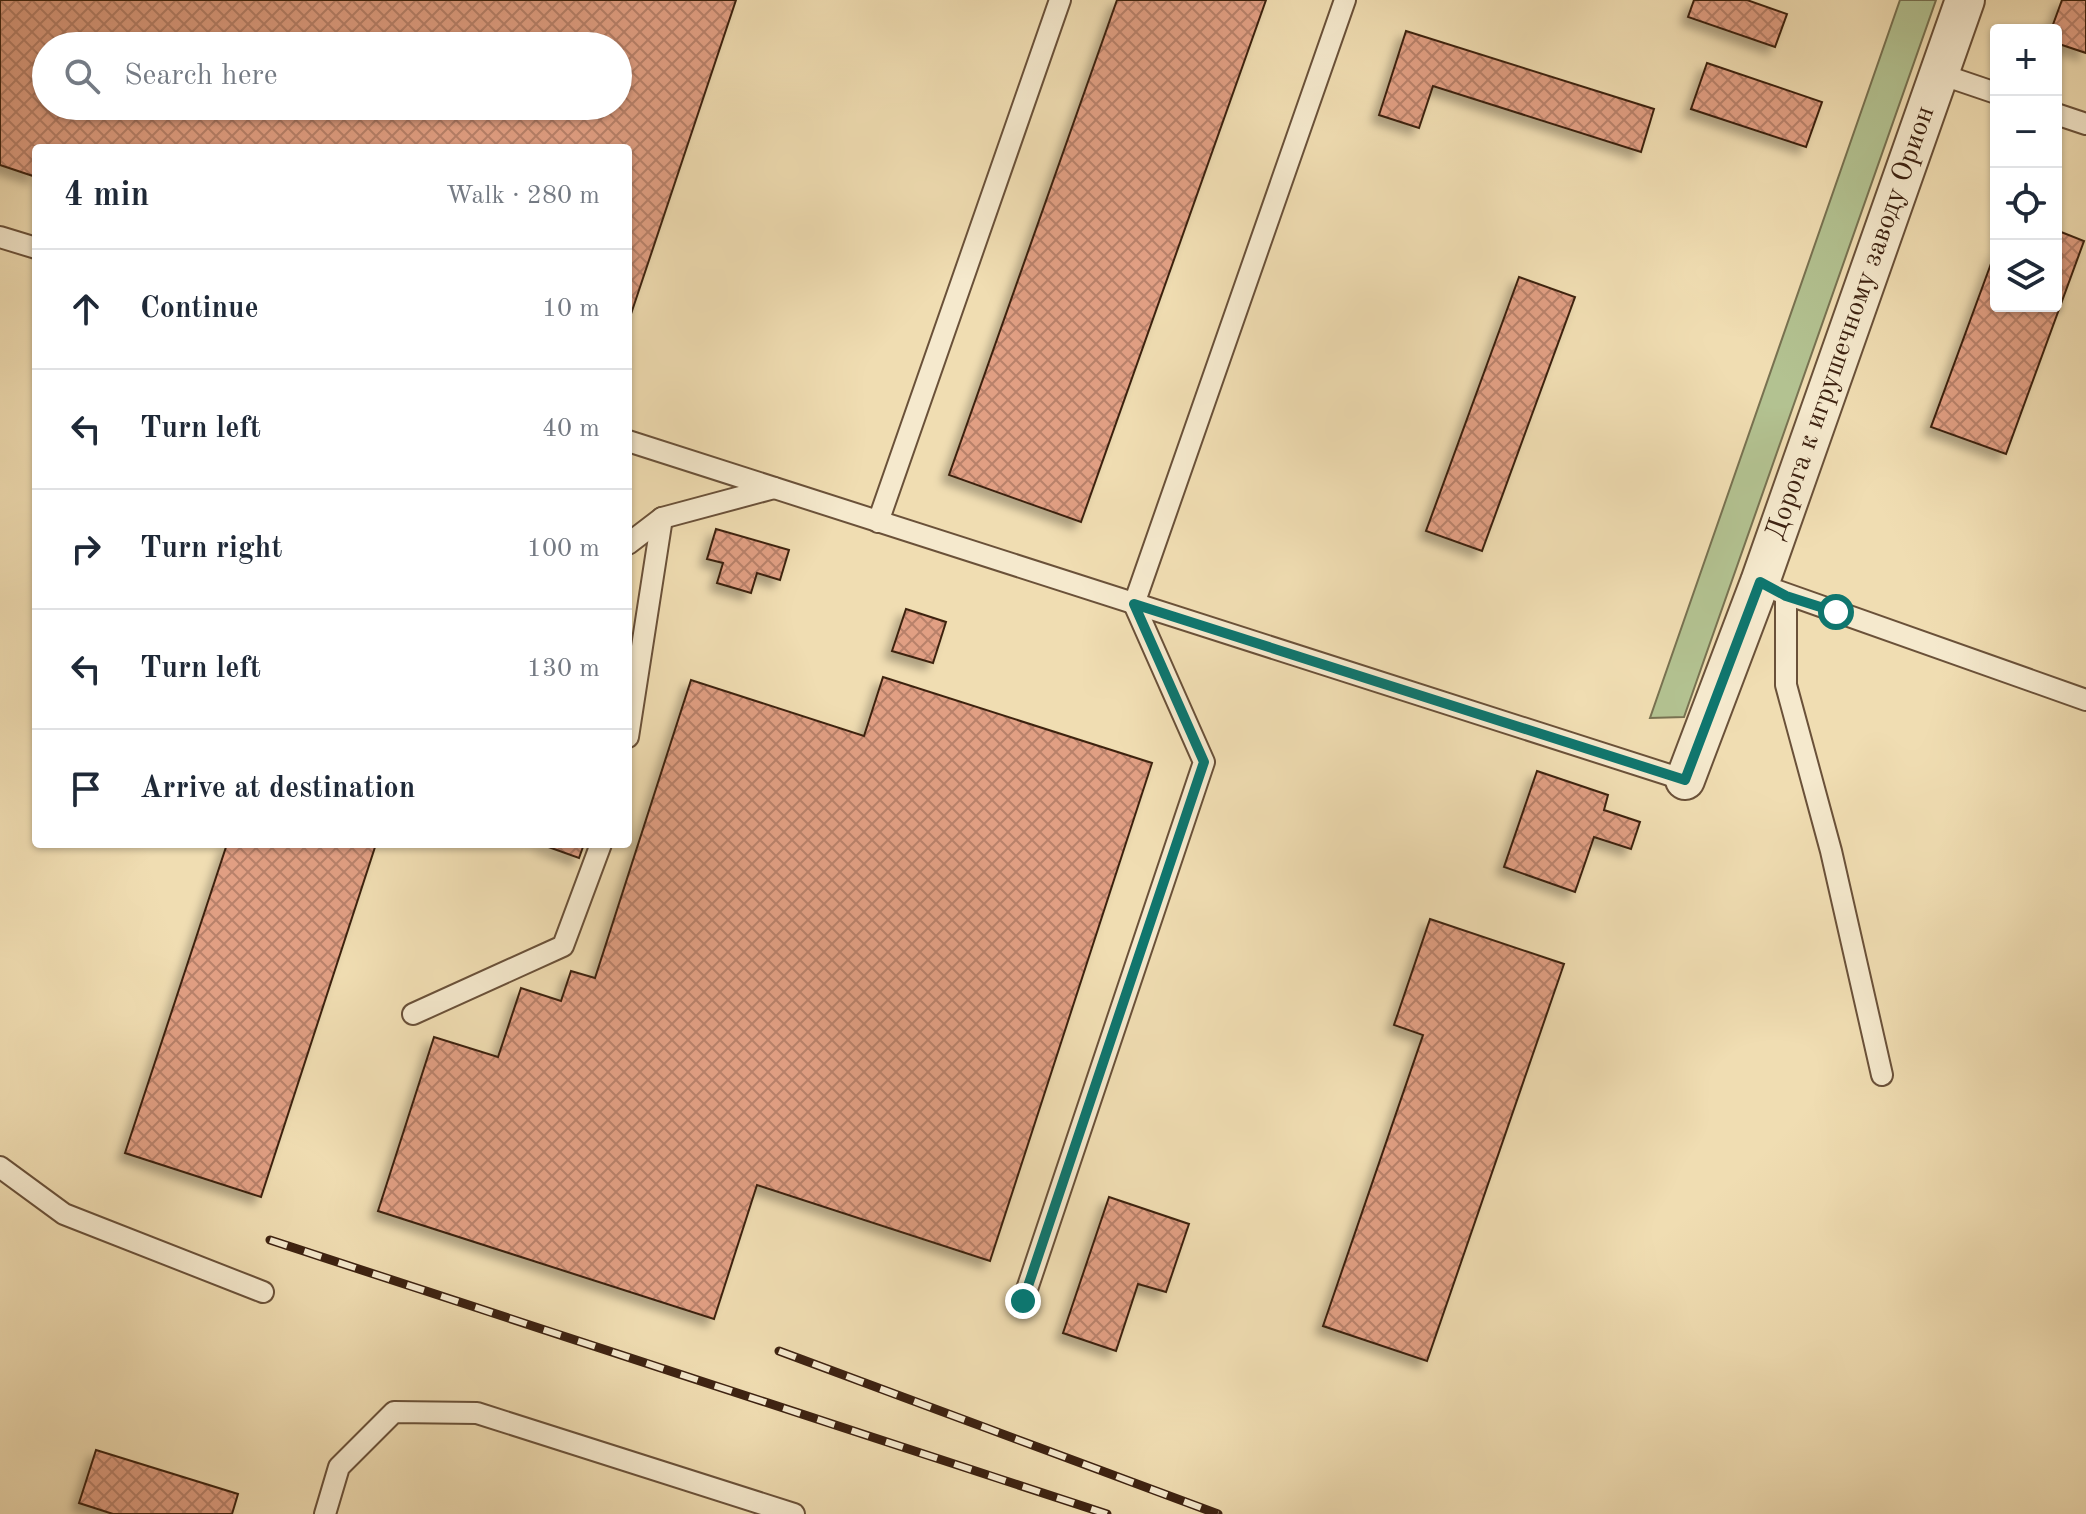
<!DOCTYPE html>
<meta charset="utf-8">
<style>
body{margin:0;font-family:"Old Standard TT",serif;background:#f6f6f7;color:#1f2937}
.controls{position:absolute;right:24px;top:24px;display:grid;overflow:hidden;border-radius:8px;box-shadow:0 2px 6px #0004}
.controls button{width:72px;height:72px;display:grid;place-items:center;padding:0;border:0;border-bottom:2px solid #e0e1e3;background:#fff;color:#1f2937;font:40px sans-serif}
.stop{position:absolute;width:24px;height:24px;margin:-18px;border:6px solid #0f766e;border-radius:50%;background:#fff}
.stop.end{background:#0f766e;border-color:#fff;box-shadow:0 2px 8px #0008}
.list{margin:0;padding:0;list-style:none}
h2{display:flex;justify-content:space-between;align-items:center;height:104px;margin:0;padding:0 32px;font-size:34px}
h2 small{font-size:26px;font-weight:400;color:#747a83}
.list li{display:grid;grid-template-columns:52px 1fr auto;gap:24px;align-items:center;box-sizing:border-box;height:120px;padding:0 32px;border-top:2px solid #e0e1e3}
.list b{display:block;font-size:30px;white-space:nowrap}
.list em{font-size:26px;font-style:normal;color:#747a83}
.icon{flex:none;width:44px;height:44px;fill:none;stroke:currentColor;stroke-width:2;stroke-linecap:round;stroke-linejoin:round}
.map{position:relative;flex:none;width:2086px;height:1514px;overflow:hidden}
.search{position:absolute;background:#fff;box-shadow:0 2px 6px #0004;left:32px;top:32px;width:600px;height:88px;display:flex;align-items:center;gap:20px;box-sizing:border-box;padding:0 28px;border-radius:44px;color:#747a83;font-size:30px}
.panel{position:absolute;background:#fff;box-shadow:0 2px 6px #0004;left:32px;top:144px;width:600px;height:704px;border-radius:8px}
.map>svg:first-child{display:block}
</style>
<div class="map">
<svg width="2086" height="1514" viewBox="0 0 2086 1514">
<defs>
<pattern id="building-cross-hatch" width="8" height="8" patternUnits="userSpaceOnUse" patternTransform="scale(2)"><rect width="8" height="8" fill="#e19f83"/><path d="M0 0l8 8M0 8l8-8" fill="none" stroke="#b8816a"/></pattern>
<filter id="shadow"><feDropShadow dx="-7" dy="7" stdDeviation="4" flood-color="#0004"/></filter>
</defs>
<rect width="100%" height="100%" fill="#f0ddb2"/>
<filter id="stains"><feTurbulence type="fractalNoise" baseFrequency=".0025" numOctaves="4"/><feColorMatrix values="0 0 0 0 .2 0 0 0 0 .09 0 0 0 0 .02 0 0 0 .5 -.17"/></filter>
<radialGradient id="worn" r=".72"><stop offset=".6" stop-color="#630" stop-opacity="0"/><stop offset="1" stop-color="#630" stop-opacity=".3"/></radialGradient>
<polygon fill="#b3c291" stroke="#787251" stroke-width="2" points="1900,0 1936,0 1684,717 1650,718"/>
<g fill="url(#building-cross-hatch)" stroke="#3d2211" stroke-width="2" fill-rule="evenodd" filter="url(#shadow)">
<path d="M0,0H736L628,323V148H36V177L0,165ZM46,46H618V106H46Z"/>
<polygon points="1117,0 1266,0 1081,522 949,475"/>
<polygon points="1694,0 1747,0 1787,14 1775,47 1688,17"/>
<polygon points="2062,0 2086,0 2086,53 2056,43 2056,30 2051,30"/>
<polygon points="1406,31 1654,109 1641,152 1433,86 1419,128 1379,115"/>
<polygon points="1707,63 1822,102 1806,147 1691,109"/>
<polygon points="2056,230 2084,241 2006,454 1931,427 1996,250 1996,306 2056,306"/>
<polygon points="1519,277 1575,297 1482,551 1426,531"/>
<polygon points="716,529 789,550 780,580 757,573 751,593 717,583 723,563 707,559"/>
<polygon points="906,609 946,622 933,663 892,651"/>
<polygon points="883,677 1152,763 990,1261 757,1185 714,1319 378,1211 434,1037 498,1057 521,988 561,1001 571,971 595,978 691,680 864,736"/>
<polygon points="1537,771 1608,795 1604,810 1640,822 1631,849 1594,837 1575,892 1504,867"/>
<polygon points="227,844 376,844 261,1197 125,1153"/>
<polygon points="540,844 584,844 579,858"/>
<polygon points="1430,919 1564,964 1427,1361 1323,1326 1423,1035 1394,1025"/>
<polygon points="1109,1197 1189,1224 1166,1292 1138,1284 1116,1351 1063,1333"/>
<polygon points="96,1450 238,1494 232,1514 113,1514 79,1503"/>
</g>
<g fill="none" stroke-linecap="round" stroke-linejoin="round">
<g stroke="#6a5139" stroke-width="24">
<g id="service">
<polyline points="1940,74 1996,93"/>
<polyline points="2056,114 2086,124"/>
<polyline points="0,237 36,248"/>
<polyline points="628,441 1685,780"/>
<polyline points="878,522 1060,0"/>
<polyline points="628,544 662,518 774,488"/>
<polyline points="1778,591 2086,700"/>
<polyline points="1786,596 1786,685 1831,851 1882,1075"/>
<polyline points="628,737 662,518"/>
<polyline points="413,1014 563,946 601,844"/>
<polyline points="0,1167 64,1214 263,1292"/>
<polyline points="1023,1301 1204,762 1134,604 1345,0"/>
<polyline points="325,1514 339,1467 394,1412 477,1413 794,1514"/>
</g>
</g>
<g stroke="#6a5139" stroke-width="42">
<g id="minor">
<path id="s1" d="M1685,780L1760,582L1965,0"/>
</g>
</g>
<use href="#service" stroke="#f5e9cd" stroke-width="20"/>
<use href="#minor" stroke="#f5e9cd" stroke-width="38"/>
<g stroke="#3d2211" stroke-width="9">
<g id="rail">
<polyline points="270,1240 1107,1514"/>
<polyline points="779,1351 1218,1514"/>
</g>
</g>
<use href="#rail" stroke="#f5e9cd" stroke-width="6" stroke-dasharray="18" stroke-linecap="butt"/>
</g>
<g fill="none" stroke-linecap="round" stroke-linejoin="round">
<polyline stroke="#0f766e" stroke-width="10" points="1023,1301 1204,762 1134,604 1685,780 1760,582 1786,596 1836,612"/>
</g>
<g text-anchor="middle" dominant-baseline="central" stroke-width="8" stroke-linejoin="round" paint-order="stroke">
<g font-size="28" fill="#3d2211" stroke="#f5e9cd">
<text stroke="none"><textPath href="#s1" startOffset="486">Дорога к игрушечному заводу Орион</textPath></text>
</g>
</g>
<rect width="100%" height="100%" filter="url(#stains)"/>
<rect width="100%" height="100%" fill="url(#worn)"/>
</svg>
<div class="controls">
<button>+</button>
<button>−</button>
<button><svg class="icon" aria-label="locate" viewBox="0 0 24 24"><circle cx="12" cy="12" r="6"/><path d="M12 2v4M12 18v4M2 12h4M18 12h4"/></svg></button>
<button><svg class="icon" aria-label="layers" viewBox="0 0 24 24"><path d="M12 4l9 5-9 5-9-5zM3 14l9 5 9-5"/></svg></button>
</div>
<div class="stop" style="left:1836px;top:612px"></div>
<div class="stop end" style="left:1023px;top:1301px"></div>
<div class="search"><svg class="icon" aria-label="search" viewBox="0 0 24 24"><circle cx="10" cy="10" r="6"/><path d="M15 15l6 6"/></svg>Search here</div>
<section class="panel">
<h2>4 min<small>Walk · 280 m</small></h2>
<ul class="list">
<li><svg class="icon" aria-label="ahead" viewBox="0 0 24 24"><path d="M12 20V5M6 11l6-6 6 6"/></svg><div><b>Continue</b></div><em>10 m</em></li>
<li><svg class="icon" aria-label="left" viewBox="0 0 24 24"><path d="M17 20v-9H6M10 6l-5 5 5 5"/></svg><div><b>Turn left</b></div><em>40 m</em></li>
<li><svg class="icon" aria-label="right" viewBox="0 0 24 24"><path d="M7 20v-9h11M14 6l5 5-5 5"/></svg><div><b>Turn right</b></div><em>100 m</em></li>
<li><svg class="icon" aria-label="left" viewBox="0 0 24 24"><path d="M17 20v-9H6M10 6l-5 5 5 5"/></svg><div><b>Turn left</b></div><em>130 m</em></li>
<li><svg class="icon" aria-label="arrive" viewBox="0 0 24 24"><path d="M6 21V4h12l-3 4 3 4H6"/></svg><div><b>Arrive at destination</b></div></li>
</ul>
</section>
</div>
